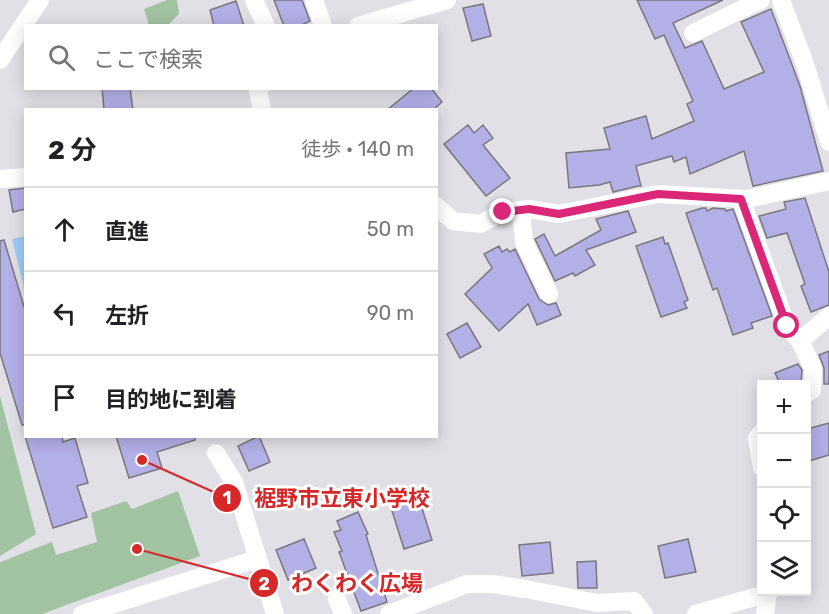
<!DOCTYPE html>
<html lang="ja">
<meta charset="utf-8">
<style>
body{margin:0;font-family:Rubik,"Noto Sans JP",sans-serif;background:#f2f2f2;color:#202124}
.controls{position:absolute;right:18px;bottom:18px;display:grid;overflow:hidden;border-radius:0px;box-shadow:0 3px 15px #0003}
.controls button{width:54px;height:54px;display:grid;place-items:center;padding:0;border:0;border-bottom:2px solid #e0e0e0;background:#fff;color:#202124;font:30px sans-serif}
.stop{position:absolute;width:18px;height:18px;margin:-14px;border:4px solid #db2777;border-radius:50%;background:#fff}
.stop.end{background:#db2777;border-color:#fff;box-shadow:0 2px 6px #0008}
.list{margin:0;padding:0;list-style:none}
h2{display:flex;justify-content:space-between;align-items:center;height:78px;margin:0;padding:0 24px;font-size:26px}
h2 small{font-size:20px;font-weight:400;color:#757577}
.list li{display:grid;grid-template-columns:39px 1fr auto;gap:18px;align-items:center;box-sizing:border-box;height:84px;padding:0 24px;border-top:2px solid #e0e0e0}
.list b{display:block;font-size:22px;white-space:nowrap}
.list em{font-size:20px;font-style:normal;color:#757577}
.icon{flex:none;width:33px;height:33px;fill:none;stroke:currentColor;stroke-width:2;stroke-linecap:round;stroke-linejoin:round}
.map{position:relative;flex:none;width:829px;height:614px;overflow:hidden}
.search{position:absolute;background:#fff;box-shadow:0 3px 15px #0003;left:24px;top:24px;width:414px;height:66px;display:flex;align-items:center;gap:15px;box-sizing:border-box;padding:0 21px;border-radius:0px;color:#757577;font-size:22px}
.panel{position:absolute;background:#fff;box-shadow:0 3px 15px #0003;left:24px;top:108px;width:414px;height:330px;border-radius:0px}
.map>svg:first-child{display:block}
</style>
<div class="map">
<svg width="829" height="614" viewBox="0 0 829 614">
<rect width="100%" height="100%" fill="#e0e0e6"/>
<g fill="#a2c3a2">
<polygon points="167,0 177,0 179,14 168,25 149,25 144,9"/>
<polygon points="0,396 36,534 0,556"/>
<polygon points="178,491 200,556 42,614 0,614 0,562 52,542 56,555 97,542 91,513 126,501 132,509"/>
</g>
<polygon fill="#a1cbf9" points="25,236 26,236 25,292 12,239"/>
<g fill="#b3afe7" stroke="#78787d" stroke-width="1.5">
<polygon points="274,0 302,0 310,21 300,26 284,26"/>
<polygon points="637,0 723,0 673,23 685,48 702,41 724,89 764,72 741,22 771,9 800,86 823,171 753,186 744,151 690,174 686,157 674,162 672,156 636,166 641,186 638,186 613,192 610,182 599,185 569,188 566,153 610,149 604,128 646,116 652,139 694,121 687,104 693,101 664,35 655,39"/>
<polygon points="236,1 244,26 214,26 210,10"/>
<polygon points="483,4 491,36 472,41 463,8"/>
<polygon points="102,88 130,88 133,110 104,110"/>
<polygon points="414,88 431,88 442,102 433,110 387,110"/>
<polygon points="468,125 474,133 483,125 493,138 483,145 510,178 486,196 444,144"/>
<polygon points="26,188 26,209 13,212 9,190"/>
<polygon points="805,198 829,272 829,305 811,312 801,286 805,284 787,233 767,238 759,216 786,209 784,202"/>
<polygon points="702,208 706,208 707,211 713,208 725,209 726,211 733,209 772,316 751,323 753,328 733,335 717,288 713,290 686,213"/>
<polygon points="628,211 636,232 586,250 595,265 575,276 573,273 555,281 535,239 544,234 555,256 601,230 596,219"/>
<polygon points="663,237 665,244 668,243 688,300 684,302 687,308 661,317 636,246"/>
<polygon points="4,240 26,313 26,425 22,425 0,353 0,241"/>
<polygon points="499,246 502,252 507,249 510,252 515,249 539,299 548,305 556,303 561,315 537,325 528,304 499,331 465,294 492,268 484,254"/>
<polygon points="467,323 481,347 460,358 447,334"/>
<polygon points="829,351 829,384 824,384 824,368 819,355"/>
<polygon points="798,364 802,370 801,384 780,384 775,373"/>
<polygon points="829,423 829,455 809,461 807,451 807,429"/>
<polygon points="25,436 62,436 63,442 75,438 88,483 77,486 87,517 53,528"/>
<polygon points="116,436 195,436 195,440 157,452 162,468 129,478"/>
<polygon points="259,436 270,462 249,471 238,446"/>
<polygon points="415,486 432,540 404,549 387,495"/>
<polygon points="358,512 368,534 366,535 387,602 361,611 339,552 342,551 334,532 341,530 337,521"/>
<polygon points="304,539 316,568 288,580 276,550"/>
<polygon points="688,539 696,572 665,578 658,546"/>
<polygon points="550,542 553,573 522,576 519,545"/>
<polygon points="596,561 597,588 578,588 577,562"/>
</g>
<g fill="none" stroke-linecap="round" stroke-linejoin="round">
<g stroke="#fff" stroke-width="18">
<polyline points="254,0 266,26"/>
<polyline points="314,0 323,26"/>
<polyline points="781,0 805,64 829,142"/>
<polyline points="358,26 447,0"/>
<polyline points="693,33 761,0"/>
<polyline points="0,60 40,0"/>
<polyline points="260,88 258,91 262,110"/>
<polyline points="0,179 26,177"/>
<polyline points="741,199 787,326 800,341"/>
<polyline points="436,206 453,221 480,224 503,212 521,210 529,209 559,214 658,194 747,199 829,181"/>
<polyline points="521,210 524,242 549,294"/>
<polyline points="806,394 812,390 813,368 800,341 829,316"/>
<polyline points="762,432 757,438 762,468"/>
<polyline points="216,453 234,482 275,614"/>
<polyline points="337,599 343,614"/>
<polyline points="82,614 257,559"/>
<polyline points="389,614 467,584 492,584 526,589 597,603 634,601 644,614"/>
<polyline points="696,614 768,593"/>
<polyline points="765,614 768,592"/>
</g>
</g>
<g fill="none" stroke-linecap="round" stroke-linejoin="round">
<polyline stroke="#db2777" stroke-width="8" points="503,212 529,209 559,214 658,194 741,199 787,326"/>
</g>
<path fill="none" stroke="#d62828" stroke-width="2" d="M142 460L227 498M137 549L264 583"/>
<g fill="#d62828" stroke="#fff" stroke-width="2">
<circle cx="142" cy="460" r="6"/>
<circle cx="137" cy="549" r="6"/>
<circle cx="227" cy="498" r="15"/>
<circle cx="264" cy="583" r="15"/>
</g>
<g font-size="18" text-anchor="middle" font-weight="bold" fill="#fff">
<text x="227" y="504">1</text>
<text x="264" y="590">2</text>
</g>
<g font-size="22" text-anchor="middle" font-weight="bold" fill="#d62828" stroke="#fff" stroke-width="6" stroke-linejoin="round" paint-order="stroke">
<text x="342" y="506">裾野市立東小学校</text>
<text x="357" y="591">わくわく広場</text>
</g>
</svg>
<div class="controls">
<button>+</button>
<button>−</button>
<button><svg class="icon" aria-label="locate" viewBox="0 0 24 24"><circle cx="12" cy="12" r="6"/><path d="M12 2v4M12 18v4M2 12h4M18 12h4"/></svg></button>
<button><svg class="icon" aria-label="layers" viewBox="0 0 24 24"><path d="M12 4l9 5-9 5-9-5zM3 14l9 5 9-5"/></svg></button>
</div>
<div class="stop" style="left:787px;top:326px"></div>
<div class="stop end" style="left:503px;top:212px"></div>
<div class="search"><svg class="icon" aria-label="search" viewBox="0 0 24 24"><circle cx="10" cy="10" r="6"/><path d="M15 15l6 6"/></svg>ここで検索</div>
<section class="panel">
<h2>2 分<small>徒歩 · 140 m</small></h2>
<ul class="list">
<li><svg class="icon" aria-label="ahead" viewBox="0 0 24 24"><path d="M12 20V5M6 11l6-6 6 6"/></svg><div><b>直進</b></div><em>50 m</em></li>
<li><svg class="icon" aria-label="left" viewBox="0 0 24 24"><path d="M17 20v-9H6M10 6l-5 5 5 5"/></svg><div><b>左折</b></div><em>90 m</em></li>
<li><svg class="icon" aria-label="arrive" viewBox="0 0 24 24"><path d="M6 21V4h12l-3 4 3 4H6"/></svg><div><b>目的地に到着</b></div></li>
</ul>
</section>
</div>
